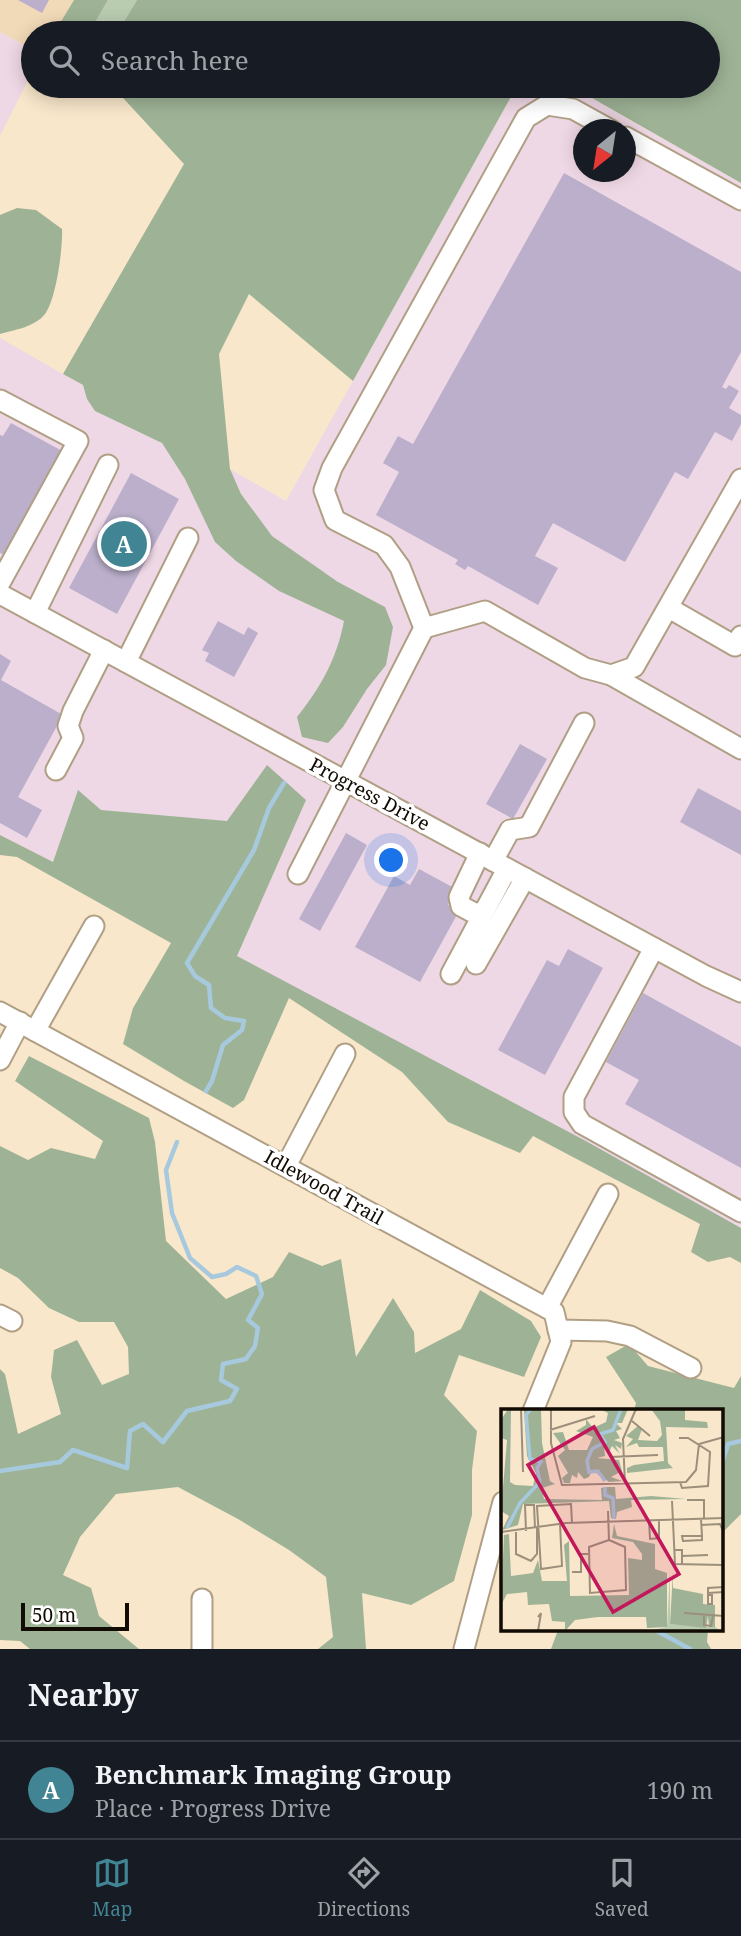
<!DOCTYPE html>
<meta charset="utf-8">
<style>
body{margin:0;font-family:"Noto Serif",serif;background:#242831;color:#f1f3f6}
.compass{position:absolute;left:573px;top:119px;width:63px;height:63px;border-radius:50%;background:#171b24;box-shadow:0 4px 18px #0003;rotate:210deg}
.scale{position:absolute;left:21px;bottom:18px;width:108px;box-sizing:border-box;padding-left:7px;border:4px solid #110b03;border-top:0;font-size:19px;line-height:24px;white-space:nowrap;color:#110b03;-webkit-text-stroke:5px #fff;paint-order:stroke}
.you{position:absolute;left:392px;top:861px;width:24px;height:24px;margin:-18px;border:5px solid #fff;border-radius:50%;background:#1a73e8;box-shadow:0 0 0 10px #1a73e833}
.badge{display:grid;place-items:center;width:46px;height:46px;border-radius:50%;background:#418594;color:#fff;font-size:23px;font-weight:700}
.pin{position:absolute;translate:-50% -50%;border:4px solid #fff;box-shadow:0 2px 7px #0006}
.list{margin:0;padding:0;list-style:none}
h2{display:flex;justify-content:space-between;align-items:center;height:91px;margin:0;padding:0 28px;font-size:30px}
h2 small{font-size:23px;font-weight:400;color:#9ea1a6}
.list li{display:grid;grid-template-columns:46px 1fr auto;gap:21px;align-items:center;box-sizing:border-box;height:98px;padding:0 28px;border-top:2px solid #363941}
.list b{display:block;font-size:26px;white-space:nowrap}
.list p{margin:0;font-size:23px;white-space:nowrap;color:#9ea1a6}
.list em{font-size:23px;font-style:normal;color:#9ea1a6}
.icon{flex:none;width:38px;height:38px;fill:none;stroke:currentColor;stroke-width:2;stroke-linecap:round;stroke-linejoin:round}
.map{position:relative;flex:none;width:741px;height:1649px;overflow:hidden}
.search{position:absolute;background:#171b24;box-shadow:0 4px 18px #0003;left:21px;right:21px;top:21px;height:77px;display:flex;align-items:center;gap:18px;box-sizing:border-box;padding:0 24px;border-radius:38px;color:#9ea1a6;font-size:26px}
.sheet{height:189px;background:#171b24}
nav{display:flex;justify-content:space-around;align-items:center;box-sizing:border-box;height:98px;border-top:2px solid #363941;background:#171b24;font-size:19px;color:#9ea1a6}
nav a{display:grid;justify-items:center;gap:4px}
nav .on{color:#418594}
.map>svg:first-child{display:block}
</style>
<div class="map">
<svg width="741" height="1649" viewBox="0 0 741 1649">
<rect width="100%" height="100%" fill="#f9e7cb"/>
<polygon fill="#f1dab8" points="0,0 74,0 54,33 33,33 33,50 0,32"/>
<g fill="#efd8e5" fill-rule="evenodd">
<polygon points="0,32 33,50 33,70 0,136"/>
<path d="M517,86H571L741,183V1229L383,1034L0,835V338L286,501ZM584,130H626V172H584Z"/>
</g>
<polygon fill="#b9ccb0" points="108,0 137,0 117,33 89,33"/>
<g fill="#9eb396">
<polygon points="74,0 108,0 89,33 54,33"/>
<polygon points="137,0 741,0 741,183 571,86 708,86 708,33 117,33"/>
<path d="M112,86H517L353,381L249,294L219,354L230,469L241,494L272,536L338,582L385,607L393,627L386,665L367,689L343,727L328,743L302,737L297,717C321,687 337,658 344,621L279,591L236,561L215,542L185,479L162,443L95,411L87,399L83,385L63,374L184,164Z"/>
<path d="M17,208L36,210L62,229C63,248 56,300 45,314C35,327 14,330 0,334V215Z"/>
<polygon points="267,765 306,800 237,956 584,1140 741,1228 741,1263 730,1257 708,1262 691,1252 700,1224 533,1136 520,1153 448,1122 402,1072 289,998 244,1100 233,1108 184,1081 123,1044 133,1008 171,943 17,857 0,855 0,835 53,862 78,790 101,810 227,821"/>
<polygon points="29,1056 149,1118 155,1142 166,1241 226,1299 273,1277 289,1252 322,1266 341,1259 356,1357 393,1298 414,1332 415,1353 461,1329 480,1290 531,1321 541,1337 524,1377 459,1355 444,1395 477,1431 472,1470 472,1515 454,1581 411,1605 362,1593 366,1649 318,1649 333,1637 326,1577 289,1550 238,1519 178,1487 116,1494 80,1537 63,1575 91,1588 99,1616 139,1649 30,1649 20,1641 0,1640 0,1369 5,1374 18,1434 61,1414 51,1377 54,1350 77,1340 102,1385 129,1374 128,1347 114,1322 79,1322 49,1308 18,1278 0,1268 0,1146 28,1160 51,1148 95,1159 103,1141 15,1081"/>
<polygon points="629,1344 648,1366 734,1388 741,1376 741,1514 722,1533 722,1411 634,1411 636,1403 606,1357"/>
<polygon points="558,1630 708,1630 707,1642 711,1649 551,1649"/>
</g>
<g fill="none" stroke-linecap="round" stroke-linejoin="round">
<g stroke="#a7c9dd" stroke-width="4.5">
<polyline points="206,1091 212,1081 223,1045 242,1030 244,1021 225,1018 211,1008 209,985 195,976 187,963 254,850 269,808 284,783"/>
<polyline points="722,1463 728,1444 741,1441"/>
<polyline points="0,1471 60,1462 73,1450 127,1468 130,1431 143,1424 163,1442 187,1411 230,1401 237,1389 221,1380 223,1364 246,1359 255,1346 258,1328 248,1320 262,1294 256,1276 237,1267 226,1274 212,1277 190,1258 172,1213 166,1170 177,1142"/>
<polyline points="655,1630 690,1649"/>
</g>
</g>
<g fill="#bbafcb">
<polygon points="18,0 49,0 42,13"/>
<polygon points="564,173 741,272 741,352 722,387 726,389 729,385 739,391 729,408 741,415 741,424 732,441 715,432 688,479 675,472 625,562 553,523 535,556 558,568 538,605 468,566 465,570 455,564 458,560 376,515 399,472 383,463 398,436 413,444"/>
<polygon points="11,423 64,452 7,556 0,553 0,435 3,436"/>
<polygon points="131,473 179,499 117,614 69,588"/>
<polygon points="218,621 244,635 248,627 258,633 234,677 205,661 209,653 202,650"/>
<polygon points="0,654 11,661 1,680 63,715 18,797 42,810 27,838 0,823"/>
<polygon points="520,744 547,759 513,819 486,804"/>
<polygon points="698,788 741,811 741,855 680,822"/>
<polygon points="346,833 367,845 320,931 299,919"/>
<polygon points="419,869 456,889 448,905 459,911 420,982 355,947 394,876 410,885"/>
<polygon points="568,949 603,968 545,1075 498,1050 547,960 559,966"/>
<polygon points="643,993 741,1047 741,1168 625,1104 639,1080 606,1062"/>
</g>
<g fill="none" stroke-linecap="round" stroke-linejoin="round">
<g stroke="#b09f84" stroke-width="23">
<g id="minor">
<polyline points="626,137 741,200"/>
<polyline points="0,400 78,441 0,583"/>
<polyline points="0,594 706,976 741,992"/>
<polyline points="669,608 735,646 741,636"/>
<polyline points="35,613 108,465"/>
<polyline points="424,628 485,611 585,668 611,675 634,667 741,479"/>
<polyline points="126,662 188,538"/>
<polyline points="611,675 741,749"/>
<polyline points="56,770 73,738 68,726 73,711 104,650"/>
<polyline points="480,853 459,897 461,906 476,914 484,911"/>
<polyline points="493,861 510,830 529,827 584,723"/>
<polyline points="298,874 424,628 400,567 384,545 335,520 324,490 332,468 526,118 547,105 573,109 611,130"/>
<polyline points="654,948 574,1097 574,1112 582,1124 741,1212"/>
<polyline points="476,964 525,878"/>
<polyline points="451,974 507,869"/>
<polyline points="0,1012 554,1312 561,1342 533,1411"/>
<polyline points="35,1031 94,926"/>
<polyline points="0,1060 20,1022"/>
<polyline points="286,1166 345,1054"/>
<polyline points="547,1308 608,1194"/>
<polyline points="0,1315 12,1321"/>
<polyline points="558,1330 607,1331 630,1336 691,1368"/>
<polyline points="202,1599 202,1649"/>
<polyline points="464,1649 503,1502"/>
</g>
</g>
<use href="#minor" stroke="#fff" stroke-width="19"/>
</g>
<g text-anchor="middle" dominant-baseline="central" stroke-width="7" stroke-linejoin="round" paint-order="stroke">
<g font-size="19" fill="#110b03" stroke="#fff">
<text transform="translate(370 794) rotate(28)">Progress Drive</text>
<text transform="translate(324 1187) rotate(29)">Idlewood Trail</text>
</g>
</g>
<g transform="translate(501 1409)">
<rect width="222" height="222" fill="#f9e7cb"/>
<path d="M169,163V215L214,218L220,222H146L166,218Z" fill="#b9ccb0"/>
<path d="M7,0H10L9,73L14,76L32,77L35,64L26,47L23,1L40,0L41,34L49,72L54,75L41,79L43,90L101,91L100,79L106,78H114L115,90L150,87L185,90L130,91L131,98L116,103L115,110L110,109L108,92L22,95L17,116L1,121L8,107L0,102L6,31L0,29V11ZM99,0H127L121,14H115L121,20L115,22L119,29L113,31L121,34L120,40L114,36L119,45L111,37L108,43L103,38L104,47L96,49L118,51L121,62L110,68L121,72L108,73L91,61L88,68L83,70L77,63L76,69L71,66L69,74H63L61,69L67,64L57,47L64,41L52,24L62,23L68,41H86L92,28L75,22L85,16V10L92,19L105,13L107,4ZM150,0H184V11L206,13L207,19L165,18L167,54L172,59L126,64V59L133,56L163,52L162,38H138L136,34L125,38L132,30L125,27L137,17L141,20L137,31L156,32L161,26L159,12ZM113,115L116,127L154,135V160L166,164V218L146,219L145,208H97L74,211L64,222V213L51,212L48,195L27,196L26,183L6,185L0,196L3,126L8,125L10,167L32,164L37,151L41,172H66L63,136L68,132L69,187L128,186L127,149L141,151V145L132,133L111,129ZM172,162V179L202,185V195L214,196V218H208L207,207L205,219L169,215Z" fill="#9eb396"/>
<path fill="none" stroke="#a7c9dd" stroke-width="3.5" d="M104,72L97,62L88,63L86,52L91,40L104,33L99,25L112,21L120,0M104,78V86L112,89L113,110M6,119L19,94L39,73L36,59L40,53L29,50L25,6L30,0"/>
<path fill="none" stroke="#9c8f7b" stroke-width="2" d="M20,0L22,63M50,0V34L61,76L185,73L195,61L198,35L223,28M131,12L149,27M49,21L94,7M178,29H187L209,43L207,77L181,79L179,73M109,48L157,46M124,75L122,30L135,0M186,91H203V110M171,92L174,155L223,156M107,102L108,131L124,138L125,181L89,184L88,138L108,131M200,110L201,127V131L182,132L181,127H201M148,112L149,130L158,129V112M59,115L61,157L40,160L36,97L70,95L71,114M200,116L219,115L223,124M25,122L24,96H33L34,119M0,123L65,114L223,109M15,123V145L30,152L36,145V119M173,141H181V155M181,147L207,146M71,163H80V145H87M223,178L207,179V184L223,183M207,186H211V195H207ZM183,204L223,207M203,206V216L210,217L212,207M37,222L40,204L37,208"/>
<path fill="#c2185b" fill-opacity="0.15" stroke="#c2185b" stroke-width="3.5" d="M93,18L178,165L112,203L27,56Z"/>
<rect width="222" height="222" fill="none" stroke="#110b03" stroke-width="3.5"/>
</g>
</svg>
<svg class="compass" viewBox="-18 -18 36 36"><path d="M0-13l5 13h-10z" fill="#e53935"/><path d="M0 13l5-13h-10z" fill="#9ea1a6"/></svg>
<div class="scale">50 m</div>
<div class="you"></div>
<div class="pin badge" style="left:124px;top:544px">A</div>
<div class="search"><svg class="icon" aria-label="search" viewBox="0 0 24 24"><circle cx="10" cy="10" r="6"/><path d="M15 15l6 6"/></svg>Search here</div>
</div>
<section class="sheet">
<h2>Nearby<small></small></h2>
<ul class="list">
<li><span class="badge">A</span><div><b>Benchmark Imaging Group</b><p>Place · Progress Drive</p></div><em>190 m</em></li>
</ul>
</section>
<nav>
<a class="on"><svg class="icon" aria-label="map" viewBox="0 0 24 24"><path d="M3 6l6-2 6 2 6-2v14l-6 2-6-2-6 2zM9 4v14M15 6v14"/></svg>Map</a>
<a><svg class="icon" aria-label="directions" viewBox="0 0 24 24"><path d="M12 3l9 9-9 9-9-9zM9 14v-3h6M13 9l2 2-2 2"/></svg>Directions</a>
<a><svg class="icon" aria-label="saved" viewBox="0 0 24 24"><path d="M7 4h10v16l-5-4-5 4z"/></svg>Saved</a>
</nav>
